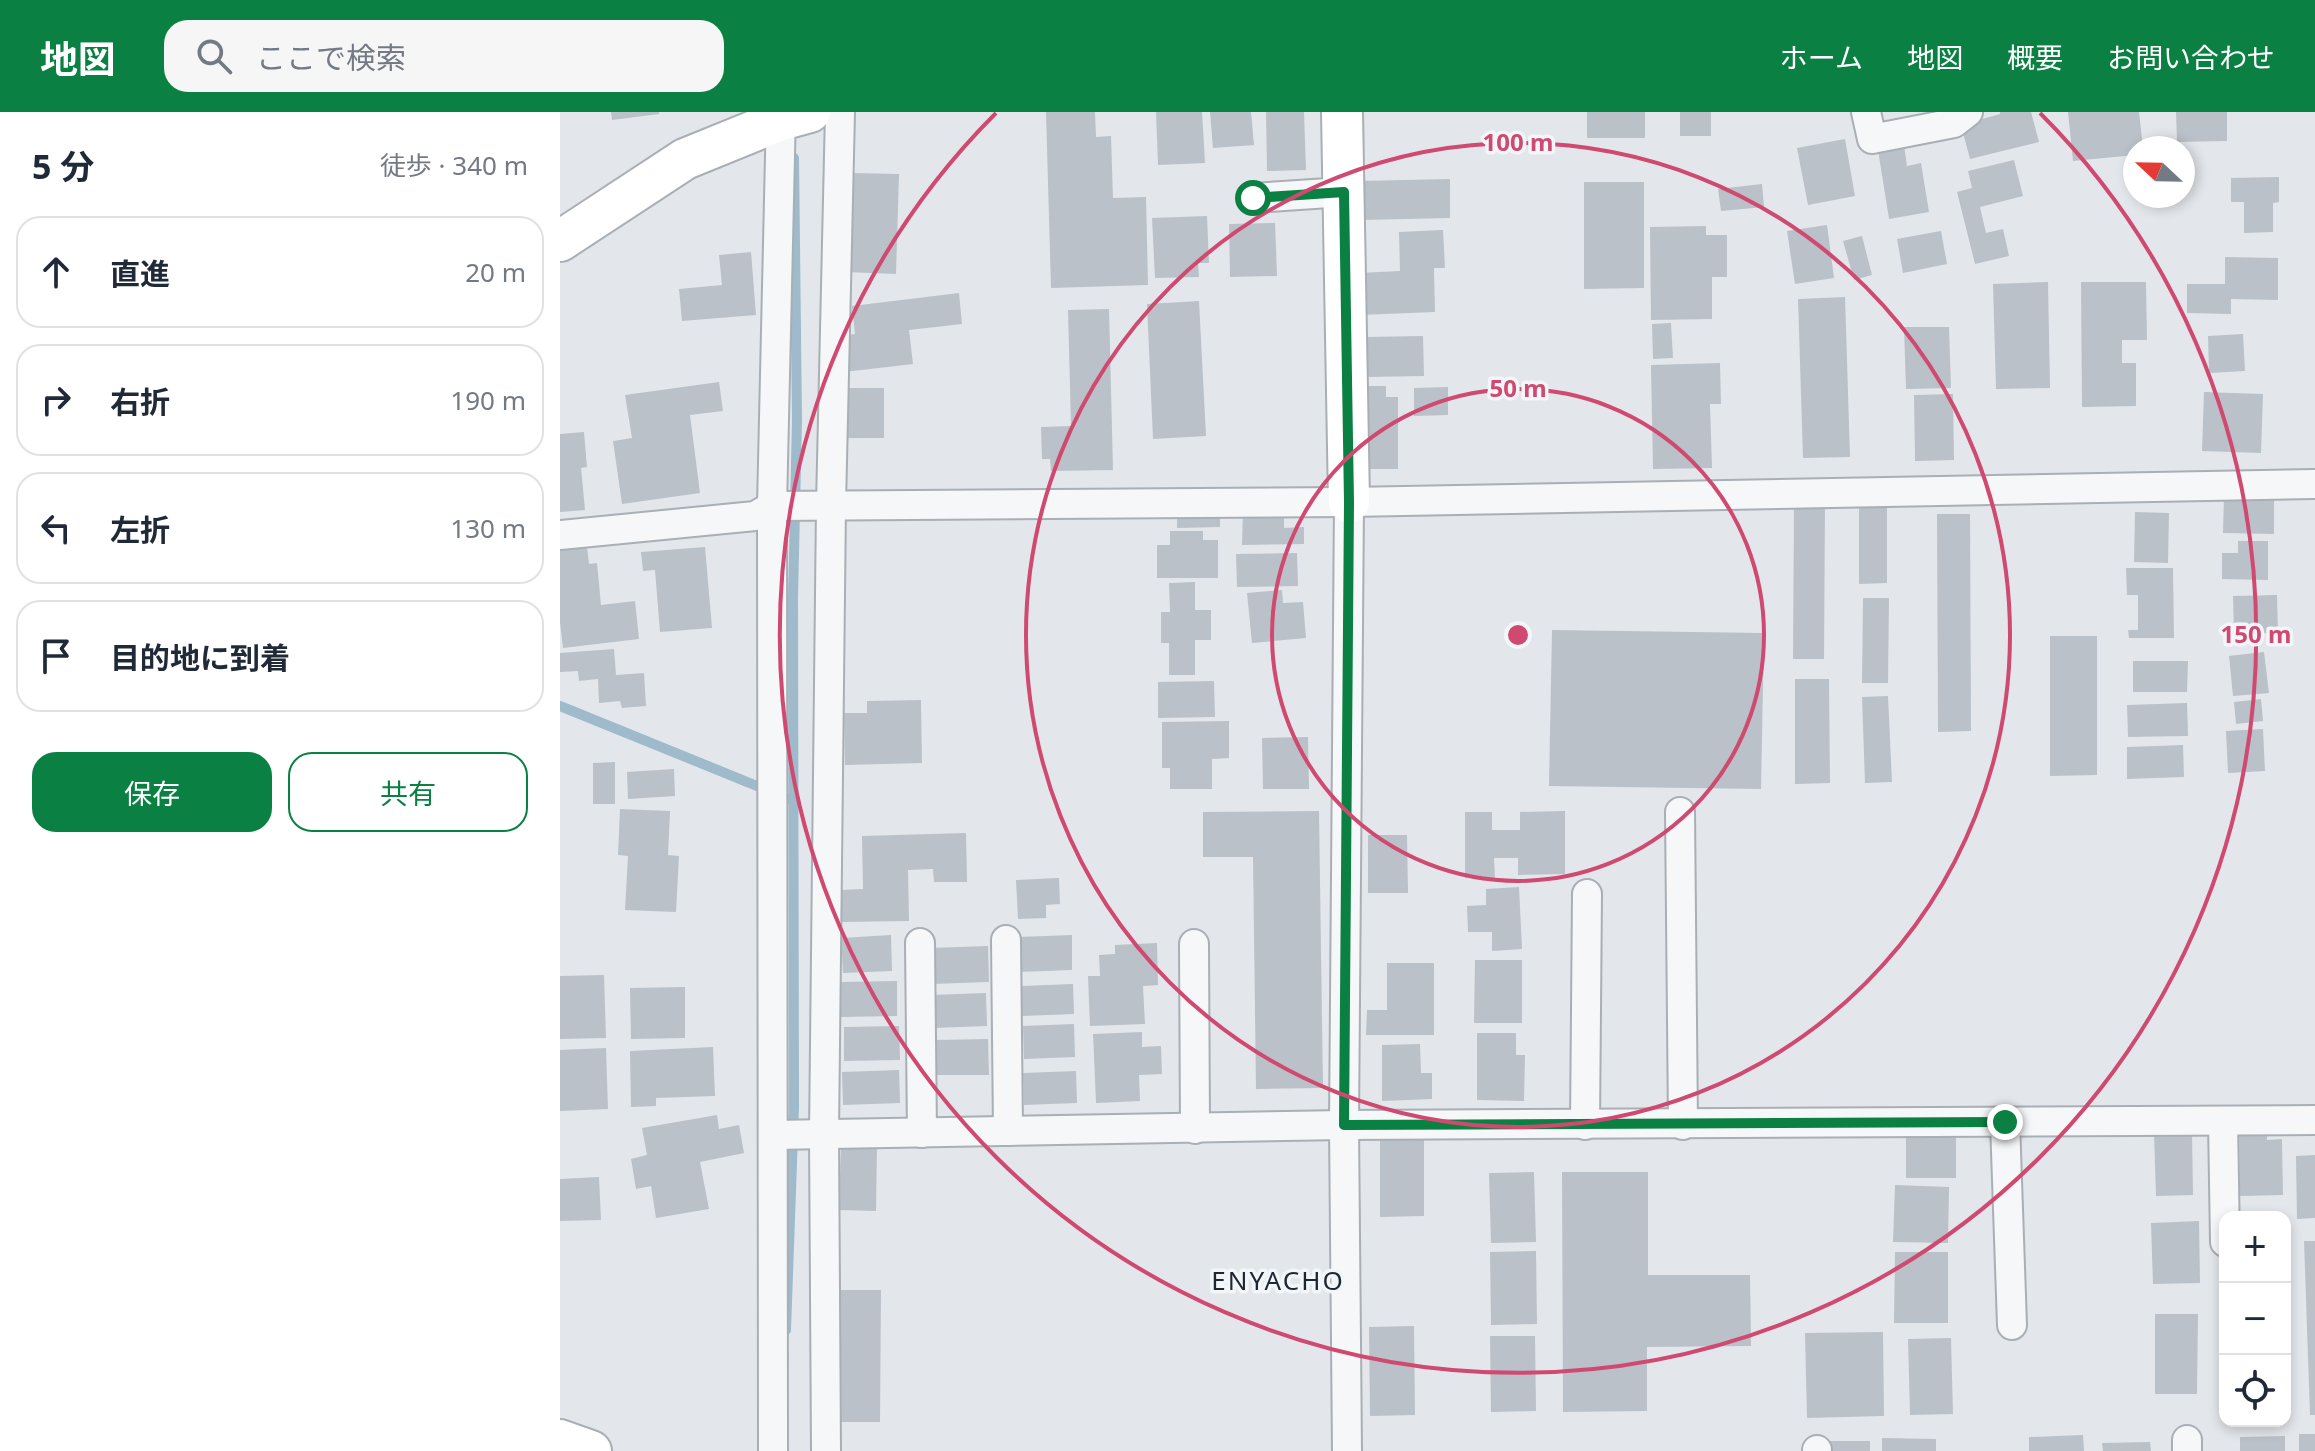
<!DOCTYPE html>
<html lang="ja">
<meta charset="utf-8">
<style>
body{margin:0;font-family:"Noto Sans","Noto Sans JP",sans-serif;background:#f6f6f7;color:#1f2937}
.controls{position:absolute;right:24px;bottom:24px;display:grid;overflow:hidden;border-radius:16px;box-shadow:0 4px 12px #0003}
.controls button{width:72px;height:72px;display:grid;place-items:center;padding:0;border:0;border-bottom:2px solid #e0e1e3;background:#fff;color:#1f2937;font:40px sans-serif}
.compass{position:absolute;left:1563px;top:24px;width:72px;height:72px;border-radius:50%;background:#fff;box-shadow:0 4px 12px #0003;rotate:292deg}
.stop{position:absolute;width:24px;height:24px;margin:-18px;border:6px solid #0b8043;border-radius:50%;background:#fff}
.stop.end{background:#0b8043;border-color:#fff;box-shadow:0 2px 8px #0008}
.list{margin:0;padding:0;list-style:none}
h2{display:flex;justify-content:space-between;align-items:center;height:104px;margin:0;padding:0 32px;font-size:34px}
h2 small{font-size:26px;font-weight:400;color:#747a83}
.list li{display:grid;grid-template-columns:52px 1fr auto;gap:24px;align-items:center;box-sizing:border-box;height:112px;margin:0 16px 16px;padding:0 16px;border:2px solid #e0e1e3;border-radius:24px}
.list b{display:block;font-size:30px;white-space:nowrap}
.list em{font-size:26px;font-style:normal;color:#747a83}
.actions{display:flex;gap:16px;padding:24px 32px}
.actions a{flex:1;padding:18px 0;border:2px solid #0b8043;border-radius:24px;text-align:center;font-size:28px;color:#0b8043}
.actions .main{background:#0b8043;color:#fff}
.icon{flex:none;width:44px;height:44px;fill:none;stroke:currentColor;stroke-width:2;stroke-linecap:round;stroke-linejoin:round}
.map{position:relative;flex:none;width:1755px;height:1339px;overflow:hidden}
header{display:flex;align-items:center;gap:48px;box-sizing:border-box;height:112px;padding:0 40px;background:#0b8043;color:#fff}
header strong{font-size:38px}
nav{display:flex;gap:44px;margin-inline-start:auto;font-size:28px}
.search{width:560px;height:72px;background:#f6f6f7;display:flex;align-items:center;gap:20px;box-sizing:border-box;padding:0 28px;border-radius:24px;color:#747a83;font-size:30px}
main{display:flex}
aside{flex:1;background:#fff}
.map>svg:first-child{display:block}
</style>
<header>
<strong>地図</strong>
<div class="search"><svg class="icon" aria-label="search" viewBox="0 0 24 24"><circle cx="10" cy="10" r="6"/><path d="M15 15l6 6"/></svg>ここで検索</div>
<nav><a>ホーム</a><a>地図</a><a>概要</a><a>お問い合わせ</a></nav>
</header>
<main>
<aside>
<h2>5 分<small>徒歩 · 340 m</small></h2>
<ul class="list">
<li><svg class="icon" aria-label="ahead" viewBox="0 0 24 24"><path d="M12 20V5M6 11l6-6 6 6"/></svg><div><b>直進</b></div><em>20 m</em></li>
<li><svg class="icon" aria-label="right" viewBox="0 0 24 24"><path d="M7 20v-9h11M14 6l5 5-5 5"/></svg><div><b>右折</b></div><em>190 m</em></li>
<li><svg class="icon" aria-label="left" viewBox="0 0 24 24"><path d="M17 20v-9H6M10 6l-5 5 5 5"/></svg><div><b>左折</b></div><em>130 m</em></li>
<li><svg class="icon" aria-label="arrive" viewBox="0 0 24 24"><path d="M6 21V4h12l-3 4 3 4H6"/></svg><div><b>目的地に到着</b></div></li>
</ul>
<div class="actions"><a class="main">保存</a><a>共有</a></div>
</aside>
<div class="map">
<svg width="1755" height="1339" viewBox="0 0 1755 1339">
<rect width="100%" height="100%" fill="#e3e7eb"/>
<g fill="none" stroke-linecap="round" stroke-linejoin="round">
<g stroke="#9ebacb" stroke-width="10">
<polyline points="0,594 234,689"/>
<polyline points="226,1218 234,995 233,486 237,308 234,46"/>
</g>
</g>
<g fill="#bac1c8">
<polygon points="51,0 99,0 99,2 52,8"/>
<polygon points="486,0 535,0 536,25 551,24 553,86 586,85 588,173 491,176"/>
<polygon points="596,0 642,0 645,51 598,53"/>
<polygon points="650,0 691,0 694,33 653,36"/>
<polygon points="706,0 744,0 746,58 707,59"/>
<rect x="1027" y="0" width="58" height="26"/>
<rect x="1120" y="0" width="31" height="24"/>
<polygon points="1440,0 1471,0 1479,30 1410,47 1401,13 1440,2"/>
<polygon points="1508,0 1579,0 1583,36 1575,36 1575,43 1513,49"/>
<polygon points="1616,0 1667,0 1667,29 1617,30"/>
<polygon points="1285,27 1295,84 1248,93 1237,36"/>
<polygon points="1344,33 1347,54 1361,51 1369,100 1329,107 1318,38"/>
<polygon points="1454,48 1463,84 1420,95 1426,121 1443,117 1449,144 1415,152 1397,80 1412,76 1408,59"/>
<polygon points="289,61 339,62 336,162 285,160"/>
<polygon points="1719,65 1719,90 1713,91 1713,120 1684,121 1684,90 1671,90 1671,66"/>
<polygon points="890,67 890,106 800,108 799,69"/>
<polygon points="1024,70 1084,70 1084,176 1024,177"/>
<polygon points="1202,72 1204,95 1161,99 1158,77"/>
<polygon points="647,104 649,151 638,151 639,165 595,166 592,106"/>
<polygon points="715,111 717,164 670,165 669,112"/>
<polygon points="1267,113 1274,166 1235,172 1227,119"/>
<polygon points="1146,114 1146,123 1167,123 1167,165 1152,165 1152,207 1091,208 1090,115"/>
<polygon points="883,118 885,156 874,156 875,200 800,203 799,161 840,159 839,120"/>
<polygon points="1381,119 1387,152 1343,161 1337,127"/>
<polygon points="1302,124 1312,163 1294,168 1283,129"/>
<polygon points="191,140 196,203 122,209 119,177 162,173 159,143"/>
<polygon points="1665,145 1718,146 1718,188 1671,187 1671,202 1627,201 1627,172 1665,172"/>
<polygon points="1488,170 1490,276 1436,277 1433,172"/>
<polygon points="1521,170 1586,170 1587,228 1562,228 1562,251 1576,251 1576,294 1522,295"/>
<polygon points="399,181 402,212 349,218 353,252 284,260 280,224 295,222 292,194"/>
<polygon points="1285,185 1290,345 1243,346 1238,187"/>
<polygon points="639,189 646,324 593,327 587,192"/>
<polygon points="549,197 553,358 491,359 490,347 482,347 481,315 511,314 508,198"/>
<polygon points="1111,211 1113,246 1093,247 1092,212"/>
<polygon points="1344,215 1389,215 1391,276 1346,277"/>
<polygon points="1683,222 1685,259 1649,261 1648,224"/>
<polygon points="863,224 864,264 807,265 806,225"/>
<polygon points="1160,251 1161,292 1150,292 1152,356 1093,357 1091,253"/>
<polygon points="159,270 163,299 130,303 140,381 62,392 53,329 72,326 65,283"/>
<polygon points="802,274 826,274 826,285 838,285 838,357 802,357"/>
<polygon points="888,275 888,303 854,304 854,276"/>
<rect x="284" y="276" width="40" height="50"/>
<polygon points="1644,280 1703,282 1701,341 1642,339"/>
<polygon points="1393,282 1394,348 1355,349 1354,283"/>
<polygon points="24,320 27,355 21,356 25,398 0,400 0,322"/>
<polygon points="1664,383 1714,383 1714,422 1663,421"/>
<polygon points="1327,387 1327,471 1299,472 1299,388"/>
<polygon points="1234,391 1265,391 1264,547 1233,547"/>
<polygon points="660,395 660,415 617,416 617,396"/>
<polygon points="724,397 724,416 744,415 744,432 682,433 683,398"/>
<polygon points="1575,400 1609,401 1608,451 1574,450"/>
<polygon points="1377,402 1410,402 1411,619 1378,620"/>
<polygon points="610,419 643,419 643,428 658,428 658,466 597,466 597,433 610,433"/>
<polygon points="1678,429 1708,429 1708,468 1662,467 1662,441 1678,441"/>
<polygon points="27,435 29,452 37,451 41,493 75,489 79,527 3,536 0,510 0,438"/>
<polygon points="145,435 152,516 100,520 95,458 83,459 81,440"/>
<polygon points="737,441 738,474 677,475 676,442"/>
<polygon points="1566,456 1613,456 1614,526 1569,526 1568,518 1578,518 1578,483 1567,483"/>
<polygon points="635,470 635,498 651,498 651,528 635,528 635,563 609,563 609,531 601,531 601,500 610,500 609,471"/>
<polygon points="722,478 723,491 743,490 746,526 692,531 687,481"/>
<polygon points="1717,483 1718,521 1674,522 1673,484"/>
<polygon points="1303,486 1329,486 1328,571 1302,571"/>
<polygon points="992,518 1204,521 1201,677 989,674"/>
<polygon points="1490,524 1537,524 1537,663 1490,664"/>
<polygon points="54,537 56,563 84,561 86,594 62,596 60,589 39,591 38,567 19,569 18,559 0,560 0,541"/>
<polygon points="1704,540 1709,581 1673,584 1669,544"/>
<polygon points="1573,549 1628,549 1627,580 1573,580"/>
<polygon points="1235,567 1269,567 1270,671 1235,672"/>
<polygon points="654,569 655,605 598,606 598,570"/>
<polygon points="1328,584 1332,670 1305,671 1302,585"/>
<polygon points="1701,587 1703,609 1676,612 1674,590"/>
<polygon points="361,588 362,651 285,653 284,601 307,601 307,589"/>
<polygon points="1627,591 1628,624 1568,625 1567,593"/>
<polygon points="669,609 669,646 652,647 652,677 610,677 610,656 602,656 602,610"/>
<polygon points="1703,617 1705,659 1668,661 1666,619"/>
<polygon points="748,625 749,677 703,677 702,626"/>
<polygon points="1623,633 1624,665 1567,667 1567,635"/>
<polygon points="55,650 55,692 33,692 33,651"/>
<polygon points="114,657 115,684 68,687 67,660"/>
<polygon points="60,697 110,699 108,743 119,744 116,800 65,798 68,744 58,743"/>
<polygon points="759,699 763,976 696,977 693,745 643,745 643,700"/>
<polygon points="1005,699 1005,762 958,763 958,746 934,746 935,766 905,766 905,700 932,700 932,718 960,718 960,700"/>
<polygon points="406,721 407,770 374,770 373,757 348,758 349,809 281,810 281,778 303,777 302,724"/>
<polygon points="808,723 847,723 848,781 808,781"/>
<polygon points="499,766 500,792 486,793 486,806 458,807 456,768"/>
<polygon points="959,775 962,837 932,839 932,820 908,820 907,794 926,793 926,777"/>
<polygon points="331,823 332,859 283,861 281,826"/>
<polygon points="512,823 512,858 458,860 458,825"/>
<polygon points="597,831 598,873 583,874 585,912 530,914 528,864 540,864 539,843 555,842 555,833"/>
<polygon points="428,834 429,870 371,872 370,836"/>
<polygon points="915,848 962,848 962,911 914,911"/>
<polygon points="827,851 874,851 874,923 806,923 807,898 827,898"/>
<polygon points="44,863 46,926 0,927 0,864"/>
<polygon points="337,869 337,904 281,905 281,870"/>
<polygon points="513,872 514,902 461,904 461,874"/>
<polygon points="125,875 125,926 71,927 70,876"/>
<polygon points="426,881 427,914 374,916 372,883"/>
<polygon points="514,912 515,945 464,947 463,914"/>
<polygon points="339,914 340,948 284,949 284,915"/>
<polygon points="582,920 582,935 601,934 602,962 579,963 580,989 536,991 533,922"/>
<polygon points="917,921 956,921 956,943 965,943 964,989 917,988"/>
<polygon points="428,927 429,963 375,963 374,928"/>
<polygon points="860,932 861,961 872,961 872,987 822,989 822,933"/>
<polygon points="153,935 155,984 96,986 96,994 71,995 70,939"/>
<polygon points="46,936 48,997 0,999 0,938"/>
<polygon points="339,958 340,991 283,993 282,960"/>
<polygon points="516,959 517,991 464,993 463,961"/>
<polygon points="157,1003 159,1017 179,1013 184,1041 140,1050 149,1097 96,1106 91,1074 76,1077 71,1047 87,1043 82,1016"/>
<polygon points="1707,1015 1707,1028 1722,1027 1723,1083 1680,1084 1679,1016"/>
<rect x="1346" y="1018" width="50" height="48"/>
<polygon points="1632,1020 1633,1083 1596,1084 1594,1021"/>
<polygon points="864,1024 864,1104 820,1105 820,1025"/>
<polygon points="281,1031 317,1032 316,1099 279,1098"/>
<polygon points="1755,1043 1755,1106 1737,1107 1736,1044"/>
<polygon points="974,1060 976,1130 931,1131 929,1061"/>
<polygon points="1002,1060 1088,1060 1088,1163 1190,1163 1191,1234 1087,1235 1087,1299 1003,1300"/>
<polygon points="39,1065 41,1108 0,1109 0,1067"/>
<polygon points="1335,1073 1389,1075 1388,1131 1333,1130"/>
<polygon points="1639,1109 1640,1171 1593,1172 1591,1111"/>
<polygon points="1744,1129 1755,1129 1755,1303 1750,1303"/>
<polygon points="976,1139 977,1212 931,1213 930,1140"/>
<polygon points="1335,1140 1388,1140 1388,1211 1334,1211"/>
<polygon points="280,1178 321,1178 320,1310 279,1310"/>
<polygon points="1595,1202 1638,1202 1637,1282 1595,1282"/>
<polygon points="854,1214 855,1303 810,1304 809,1215"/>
<polygon points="1323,1220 1324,1304 1247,1306 1245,1221"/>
<polygon points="930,1224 975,1224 976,1299 931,1300"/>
<polygon points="1391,1226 1393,1302 1350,1303 1348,1227"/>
<rect x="1739" y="1322" width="16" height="17"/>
<polygon points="1523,1323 1524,1339 1469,1339 1469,1325"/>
<polygon points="1725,1324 1725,1339 1680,1339 1680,1325"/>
<polygon points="1322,1326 1376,1327 1376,1339 1322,1339"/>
<rect x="1269" y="1329" width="41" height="10"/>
<polygon points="1590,1330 1591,1339 1543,1339 1542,1331"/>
</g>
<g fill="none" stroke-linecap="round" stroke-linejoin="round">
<g stroke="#a8afb5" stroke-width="32">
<g id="street">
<polyline points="1306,0 1312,27 1394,11 1408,0"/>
<polyline points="693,86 784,80"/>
<polyline points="0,423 195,404 212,394 789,390 1755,372"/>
<polyline points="1120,700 1123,1013"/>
<polyline points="446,828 448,1019"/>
<polyline points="360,831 362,1021"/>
<polyline points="634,832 635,1017"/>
<polyline points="1663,1009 1665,1130"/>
<polyline points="1445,1010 1452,1213"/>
<polyline points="1025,1013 1027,782"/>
<polyline points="213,1023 784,1013 1755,1008"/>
<polyline points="1627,1328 1627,1339"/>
<polyline points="213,1339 212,394 221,0"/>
<polyline points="266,1339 264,1022 271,393 280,0"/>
<polyline points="787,1339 784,1013 789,390"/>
<polyline points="1257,1339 1257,1338"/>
</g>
</g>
<g stroke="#a8afb5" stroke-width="44">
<g id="secondary">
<polyline points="782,0 789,390"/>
<polyline points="0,129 125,47 221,8 250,0"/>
<polyline points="0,1328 31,1339"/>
</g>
</g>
<use href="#street" stroke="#f6f7f9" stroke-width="28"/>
<use href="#secondary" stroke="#fff" stroke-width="40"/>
</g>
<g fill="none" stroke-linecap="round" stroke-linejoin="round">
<polyline stroke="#0b8043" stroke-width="10" points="693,86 784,80 789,390 784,1013 1445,1010"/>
</g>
<g fill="none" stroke="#cf4970" stroke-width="4">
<circle cx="958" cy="523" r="246"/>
<circle cx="958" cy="523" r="492"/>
<path d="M1480 1A738 738 0 1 1 436 1"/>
</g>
<g text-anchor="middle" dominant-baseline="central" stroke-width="7" stroke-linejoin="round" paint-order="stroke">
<g font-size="26" letter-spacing="2" fill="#1d2834" stroke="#f3f6f8">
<text x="718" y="1168">ENYACHO</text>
</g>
</g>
<circle cx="958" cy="523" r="12" fill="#cf4970" stroke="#f3f6f8" stroke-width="4"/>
<g font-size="24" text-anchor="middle" font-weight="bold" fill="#cf4970" stroke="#f3f6f8" stroke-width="7" stroke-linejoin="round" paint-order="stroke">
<text x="958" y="39">100 m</text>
<text x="958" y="285">50 m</text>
<text x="1696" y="531">150 m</text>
</g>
</svg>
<div class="controls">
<button>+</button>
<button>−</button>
<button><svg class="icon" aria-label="locate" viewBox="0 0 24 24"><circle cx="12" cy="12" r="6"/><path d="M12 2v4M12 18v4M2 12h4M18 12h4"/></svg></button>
</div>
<svg class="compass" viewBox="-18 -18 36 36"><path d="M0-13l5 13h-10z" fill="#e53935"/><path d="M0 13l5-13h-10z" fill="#747a83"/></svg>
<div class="stop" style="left:693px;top:86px"></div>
<div class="stop end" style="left:1445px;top:1010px"></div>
</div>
</main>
